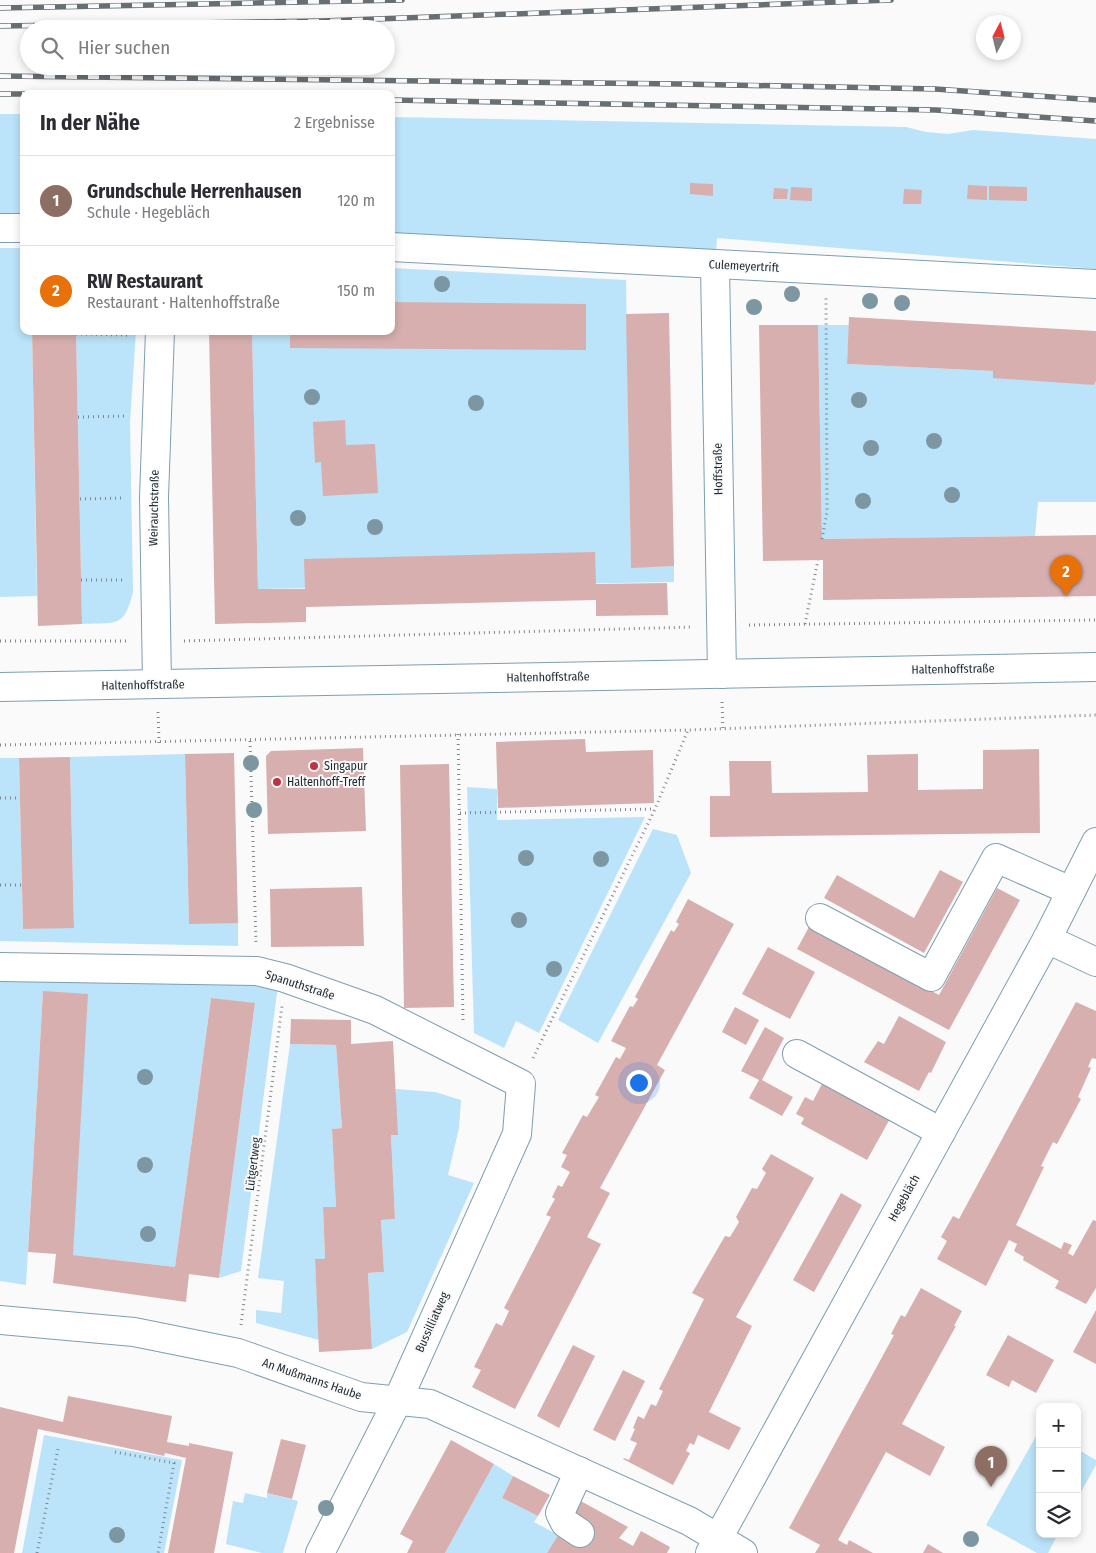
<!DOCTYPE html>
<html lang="de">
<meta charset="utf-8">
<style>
body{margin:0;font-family:"Fira Sans Condensed",sans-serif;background:#f7f7f7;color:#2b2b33}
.controls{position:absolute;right:15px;bottom:15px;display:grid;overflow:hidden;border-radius:10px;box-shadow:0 2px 8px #0003}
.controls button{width:45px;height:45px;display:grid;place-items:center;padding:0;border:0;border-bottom:1px solid #e1e1e2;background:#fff;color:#2b2b33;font:25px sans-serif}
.compass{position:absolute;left:976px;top:15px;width:45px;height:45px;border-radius:50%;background:#fff;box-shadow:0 2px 8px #0003;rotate:7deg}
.you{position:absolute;left:638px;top:1082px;width:18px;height:18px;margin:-12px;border:4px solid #fff;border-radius:50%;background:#1a73e8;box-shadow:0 0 0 8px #1a73e833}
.badge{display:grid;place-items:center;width:32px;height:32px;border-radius:50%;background:#c23142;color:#fff;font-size:16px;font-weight:700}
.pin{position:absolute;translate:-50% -41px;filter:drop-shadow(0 1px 2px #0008)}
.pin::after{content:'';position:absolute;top:26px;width:18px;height:15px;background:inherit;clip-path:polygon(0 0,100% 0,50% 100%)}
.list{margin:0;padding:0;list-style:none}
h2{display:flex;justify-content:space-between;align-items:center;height:65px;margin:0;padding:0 20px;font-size:21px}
h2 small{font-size:16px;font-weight:400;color:#7c7c81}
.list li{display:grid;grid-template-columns:32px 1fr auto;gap:15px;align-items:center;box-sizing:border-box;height:90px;padding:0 20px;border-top:1px solid #e1e1e2}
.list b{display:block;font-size:19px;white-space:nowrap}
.list p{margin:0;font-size:16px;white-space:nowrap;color:#7c7c81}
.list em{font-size:16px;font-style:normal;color:#7c7c81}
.icon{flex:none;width:28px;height:28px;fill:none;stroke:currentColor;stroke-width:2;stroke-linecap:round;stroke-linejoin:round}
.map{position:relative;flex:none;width:1096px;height:1553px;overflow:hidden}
.search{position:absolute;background:#fff;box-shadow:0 2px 8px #0003;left:20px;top:20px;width:375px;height:55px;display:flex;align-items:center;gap:12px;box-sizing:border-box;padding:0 18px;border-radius:28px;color:#7c7c81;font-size:19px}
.panel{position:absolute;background:#fff;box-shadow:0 2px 8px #0003;left:20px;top:90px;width:375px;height:245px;border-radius:10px}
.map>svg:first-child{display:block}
</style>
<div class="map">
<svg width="1096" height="1553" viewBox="0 0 1096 1553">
<rect width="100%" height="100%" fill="#fafafa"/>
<g fill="#bbe3f9">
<rect x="0" y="114" width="24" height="114"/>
<polygon points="391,117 906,127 926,132 948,134 973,130 1096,139 1096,269 717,238 715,265 391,247"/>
<polygon points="0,248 24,248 24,331 32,331 37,596 0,597"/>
<polygon points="391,268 626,280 631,567 674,566 674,582 258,589 252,331 391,331"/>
<polygon points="818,325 849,325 847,364 993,371 1094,385 1096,381 1096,502 1038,502 1035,536 822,539"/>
<path d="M76,331H136L130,422L133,592C124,629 116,622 82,624Z"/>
<polygon points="185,754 189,923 238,923 238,946 0,941 0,758 19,758 23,929 74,927 70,757"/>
<polygon points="467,787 497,789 497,820 645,817 539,1033 516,1021 504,1048 474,1033"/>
<polygon points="653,829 677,835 691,873 598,1043 558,1020"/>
<polygon points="0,978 278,985 241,1271 219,1278 255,1004 211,998 175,1267 73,1255 43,991 26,1285 0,1281"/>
<polygon points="290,1044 336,1045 342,1128 332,1129 336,1207 323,1207 325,1259 315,1259 319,1340 256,1323 256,1310 281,1313 284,1281 258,1278"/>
<polygon points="396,1089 435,1092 461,1100 459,1128 448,1175 474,1183 407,1332 372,1349 368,1273 384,1272 381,1220 395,1219 391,1135"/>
<polygon points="1040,1429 1040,1534 1058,1534 1048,1553 1037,1553 986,1525"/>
<polygon points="44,1435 182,1460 164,1553 22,1553"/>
<polygon points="1077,1449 1096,1460 1096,1465 1077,1499"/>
<polygon points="494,1464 513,1476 502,1498 538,1516 534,1522 558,1535 547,1553 445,1553"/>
<polygon points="245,1493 267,1498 267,1493 298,1501 283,1553 262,1553 226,1544 233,1501 243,1503"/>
</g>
<g fill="#d7afae">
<polygon points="690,183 713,184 713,196 690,194"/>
<polygon points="968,185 987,186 987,200 967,199"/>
<polygon points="989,186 1027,187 1027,201 989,200"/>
<polygon points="791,187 812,188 812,201 790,200"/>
<polygon points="774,188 788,189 787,199 773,199"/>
<polygon points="904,189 922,190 921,204 903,204"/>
<polygon points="391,302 586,304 586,350 290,348 290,331 391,331"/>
<polygon points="669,313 674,566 631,568 626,314"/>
<polygon points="849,317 1096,331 1096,381 1094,385 993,378 993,371 847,364"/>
<polygon points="759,325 818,325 822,539 1096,535 1096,596 823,600 823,560 763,561"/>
<polygon points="32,331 76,331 82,624 38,626"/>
<polygon points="209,331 252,331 258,589 305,589 304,559 595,552 596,584 667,583 668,615 596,616 596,600 306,607 306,622 215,624"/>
<polygon points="345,420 346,445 375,444 378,493 323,496 321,462 315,463 313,422"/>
<polygon points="585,739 586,752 653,750 654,803 498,808 496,742"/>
<polygon points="363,748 366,831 268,834 266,756 271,751"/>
<polygon points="1039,749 1040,833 710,837 710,796 730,796 729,761 771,761 772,793 868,792 867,755 918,754 918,790 983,789 983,750"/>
<polygon points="234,753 238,923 189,924 185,754"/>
<polygon points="70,757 74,928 23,929 19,758"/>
<polygon points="449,764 454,1007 404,1008 400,765"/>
<polygon points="940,870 963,882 924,953 824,898 837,875 914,918"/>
<polygon points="362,887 364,946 271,947 270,889"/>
<polygon points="997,888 1020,900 949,1030 797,949 810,925 939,995"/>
<polygon points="688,899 734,924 657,1065 665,1070 600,1188 610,1193 587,1237 601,1244 515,1409 472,1387 481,1370 474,1367 496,1323 502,1326 509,1311 504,1308 551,1217 546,1215 555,1199 552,1197 558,1185 562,1187 570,1172 561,1167 567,1155 562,1153 583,1115 587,1117 599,1097 595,1095 616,1057 620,1059 626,1048 611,1041 630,1006 633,1007 638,999 635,997 671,930 674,932 679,924 676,922"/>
<polygon points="768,947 815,972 790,1019 742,994"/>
<polygon points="43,991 88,994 73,1255 175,1267 211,998 255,1003 219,1278 189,1274 186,1302 53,1283 56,1254 28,1252"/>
<polygon points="1076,1002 1096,1011 1096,1059 1092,1058 1088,1067 1091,1068 1078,1097 1081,1099 1057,1144 1053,1142 1041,1166 1044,1167 1016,1225 1061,1249 1064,1242 1072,1245 1068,1253 1073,1256 1093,1220 1096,1221 1096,1288 1086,1304 1055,1288 1059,1281 1023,1260 1024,1257 1014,1251 1017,1244 1009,1240 986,1286 937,1259 947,1241 941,1237 953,1216 959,1219"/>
<polygon points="735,1007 759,1020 746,1045 722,1032"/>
<polygon points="899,1016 946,1042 931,1073 929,1072 919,1091 864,1062 878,1041 884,1044"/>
<polygon points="291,1019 351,1020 351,1044 393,1041 398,1135 391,1135 395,1219 381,1220 384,1272 368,1273 372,1349 319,1352 315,1259 325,1259 323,1207 336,1207 332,1129 342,1128 336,1045 290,1044"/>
<polygon points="765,1027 784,1038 762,1080 793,1097 782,1116 749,1098 759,1080 741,1071"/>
<polygon points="824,1080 891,1117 867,1160 801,1124 804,1118 796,1114 805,1097 813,1101"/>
<polygon points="771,1154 814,1178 736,1317 752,1326 709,1412 741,1428 729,1450 698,1435 694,1445 690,1443 686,1451 690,1453 673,1485 623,1459 624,1458 629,1460 637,1443 630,1440 635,1429 633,1428 638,1416 644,1419 651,1404 656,1406 663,1391 659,1389 704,1299 692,1293 725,1236 730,1237 739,1222 736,1217 752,1188 757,1189 766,1173 762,1169"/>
<polygon points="841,1193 862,1205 814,1292 793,1280"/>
<polygon points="921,1288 962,1311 954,1326 956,1326 902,1424 945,1447 930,1476 886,1452 838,1540 847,1545 849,1540 873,1553 815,1553 820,1545 789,1528 894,1335 891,1334 901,1315 905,1317"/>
<polygon points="1096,1310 1096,1364 1073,1352"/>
<polygon points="1008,1335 1054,1360 1036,1393 1012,1380 1009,1387 986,1375"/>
<polygon points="573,1345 595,1356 559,1428 537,1416"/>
<polygon points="623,1370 645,1381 615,1441 593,1430"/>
<polygon points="68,1396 172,1416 167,1442 189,1446 189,1443 233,1452 214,1553 168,1553 186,1458 165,1453 164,1456 38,1429 14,1553 0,1553 0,1407 63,1422"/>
<polygon points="281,1439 306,1445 292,1499 267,1493"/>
<polygon points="451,1440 494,1464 445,1553 407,1553 413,1541 400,1534"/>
<polygon points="513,1476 550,1495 538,1516 502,1498"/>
<polygon points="577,1499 628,1527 619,1538 633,1546 641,1531 670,1547 667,1553 547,1553 558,1535 579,1546 564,1521"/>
<polygon points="928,1544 943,1553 923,1553"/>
</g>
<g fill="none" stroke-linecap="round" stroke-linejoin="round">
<g stroke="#7d9fb1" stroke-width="30">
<g id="minor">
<polyline points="0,228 24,228"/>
<polyline points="391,247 1096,284"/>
<polyline points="715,265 722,674"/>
<polyline points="157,684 154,497 160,331"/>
<polyline points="0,687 1096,667"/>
<polyline points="820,918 931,977 996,858 1071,891"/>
<polyline points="1047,939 1096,962"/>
<polyline points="0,967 257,971 285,978 375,1010 521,1084 517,1134 397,1402 320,1553"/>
<polyline points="797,1054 941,1132"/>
<polyline points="0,1320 134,1332 238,1353 361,1397 430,1404 689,1521 743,1553"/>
<polyline points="579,1471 560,1513 565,1523 580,1533"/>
<polyline points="710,1553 1047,939 1096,842"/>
</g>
</g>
<g stroke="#81888d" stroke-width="3" stroke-dasharray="1 4" stroke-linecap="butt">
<polyline points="76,334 131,335"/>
<polyline points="78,417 128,416"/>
<polyline points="80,499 124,498"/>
<polyline points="822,539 827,512 826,298"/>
<polyline points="81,580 126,580"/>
<polyline points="805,624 818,560"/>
<polyline points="749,625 1096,620"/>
<polyline points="0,641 128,641"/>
<polyline points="184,641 693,627"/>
<polyline points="722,702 723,729"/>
<polyline points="158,712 159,743"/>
<polyline points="458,734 463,1021"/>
<polyline points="250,741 256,943"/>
<polyline points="0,745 688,730 1096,715"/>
<polyline points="0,798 20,798"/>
<polyline points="460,813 654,809"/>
<polyline points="0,885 22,885"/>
<polyline points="533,1058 655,809 688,730"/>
<polyline points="241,1325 282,1006"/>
<polyline points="115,1452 174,1463 158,1553"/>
<polyline points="37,1553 58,1449"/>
</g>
<use href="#minor" stroke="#fff" stroke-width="28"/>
<g stroke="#666f74" stroke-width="5.5">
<g id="rail">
<polyline points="0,8 402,0"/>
<polyline points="0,26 322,21 891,0"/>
<polyline points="0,76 681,84 935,89 1096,100"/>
<polyline points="0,94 24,94"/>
<polyline points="391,100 936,110 1096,121"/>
</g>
</g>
<use href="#rail" stroke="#fafafa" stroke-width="4" stroke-dasharray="11" stroke-linecap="butt"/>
</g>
<g fill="#7c96a2">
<circle cx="442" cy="284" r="8"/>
<circle cx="792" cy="294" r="8"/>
<circle cx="870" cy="301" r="8"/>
<circle cx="902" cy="303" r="8"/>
<circle cx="754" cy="307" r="8"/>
<circle cx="312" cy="397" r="8"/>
<circle cx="859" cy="400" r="8"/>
<circle cx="476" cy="403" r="8"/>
<circle cx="934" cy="441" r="8"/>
<circle cx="871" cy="448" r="8"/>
<circle cx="952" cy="495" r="8"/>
<circle cx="863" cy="501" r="8"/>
<circle cx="298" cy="518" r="8"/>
<circle cx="375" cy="527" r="8"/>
<circle cx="251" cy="763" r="8"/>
<circle cx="254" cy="810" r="8"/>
<circle cx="526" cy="858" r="8"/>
<circle cx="601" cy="859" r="8"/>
<circle cx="519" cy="920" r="8"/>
<circle cx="554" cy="969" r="8"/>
<circle cx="145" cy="1077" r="8"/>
<circle cx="145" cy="1165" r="8"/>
<circle cx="148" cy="1234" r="8"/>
<circle cx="326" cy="1508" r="8"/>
<circle cx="117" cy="1535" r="8"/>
<circle cx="971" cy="1539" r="8"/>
</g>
<g fill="#c23142" stroke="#fafafa" stroke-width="2">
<circle cx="314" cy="766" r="5"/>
<circle cx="277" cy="782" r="5"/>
</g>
<g text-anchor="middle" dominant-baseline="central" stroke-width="4" stroke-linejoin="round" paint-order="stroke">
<g font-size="12" fill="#1c2931" stroke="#fafafa">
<text transform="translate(744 266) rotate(3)">Culemeyertrift</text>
<text transform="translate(718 469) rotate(-91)">Hoffstraße</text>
<text transform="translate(154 508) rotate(-89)">Weirauchstraße</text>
<text transform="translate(953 669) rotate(-1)">Haltenhoffstraße</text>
<text transform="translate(548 677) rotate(-1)">Haltenhoffstraße</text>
<text transform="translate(143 685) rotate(-1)">Haltenhoffstraße</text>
<text transform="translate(300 985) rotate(18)">Spanuthstraße</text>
<text transform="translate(253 1164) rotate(-83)">Lütgertweg</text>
<text transform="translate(904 1198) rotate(-61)">Hegebläch</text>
<text transform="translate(432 1322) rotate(-66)">Bussilliatweg</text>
<text transform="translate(312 1379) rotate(19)">An Mußmanns Haube</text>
</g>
<g font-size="12" fill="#1c2931" stroke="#fafafa" text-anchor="start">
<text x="324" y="766">Singapur</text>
<text x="287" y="782">Haltenhoff-Treff</text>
</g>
</g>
</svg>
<div class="controls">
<button>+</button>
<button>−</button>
<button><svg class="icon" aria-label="layers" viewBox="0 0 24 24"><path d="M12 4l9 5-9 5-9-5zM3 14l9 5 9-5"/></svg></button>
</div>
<svg class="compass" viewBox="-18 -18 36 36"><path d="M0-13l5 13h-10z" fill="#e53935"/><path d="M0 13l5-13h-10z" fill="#7c7c81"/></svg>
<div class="you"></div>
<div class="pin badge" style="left:991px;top:1487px;background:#8d6e63">1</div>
<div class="pin badge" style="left:1066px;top:596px;background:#e8710a">2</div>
<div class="search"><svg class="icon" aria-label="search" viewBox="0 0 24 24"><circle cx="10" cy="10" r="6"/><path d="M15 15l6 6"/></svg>Hier suchen</div>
<section class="panel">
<h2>In der Nähe<small>2 Ergebnisse</small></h2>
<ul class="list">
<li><span class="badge" style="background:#8d6e63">1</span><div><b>Grundschule Herrenhausen</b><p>Schule · Hegebläch</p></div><em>120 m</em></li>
<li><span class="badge" style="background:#e8710a">2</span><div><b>RW Restaurant</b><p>Restaurant · Haltenhoffstraße</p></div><em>150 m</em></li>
</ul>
</section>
</div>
